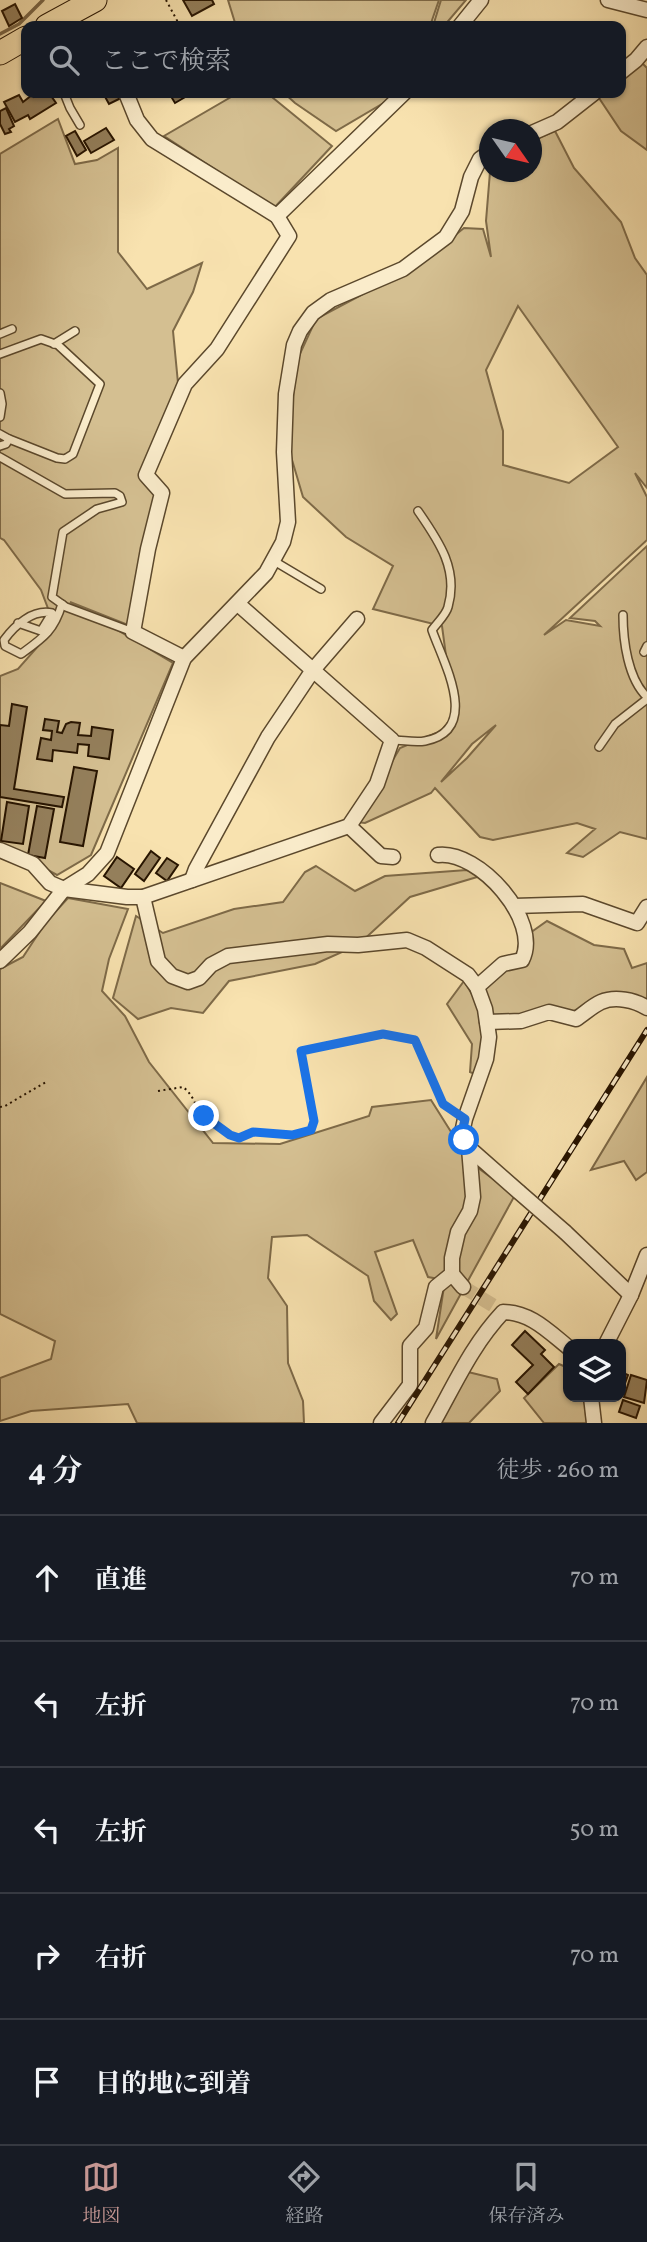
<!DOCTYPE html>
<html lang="ja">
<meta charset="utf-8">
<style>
body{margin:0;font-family:Vollkorn,"Noto Serif JP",serif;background:#20242c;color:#f1f3f6}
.controls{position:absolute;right:21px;bottom:21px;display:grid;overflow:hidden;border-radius:14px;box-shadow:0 2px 5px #0004}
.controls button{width:63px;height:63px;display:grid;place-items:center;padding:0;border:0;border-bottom:2px solid #363941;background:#171b24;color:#f1f3f6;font:35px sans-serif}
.compass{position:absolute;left:479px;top:119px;width:63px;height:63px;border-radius:50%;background:#171b24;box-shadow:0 2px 5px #0004;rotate:124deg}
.stop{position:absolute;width:21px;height:21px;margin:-16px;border:5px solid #1a73e8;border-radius:50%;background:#fff}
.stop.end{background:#1a73e8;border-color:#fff;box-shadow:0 2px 7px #0008}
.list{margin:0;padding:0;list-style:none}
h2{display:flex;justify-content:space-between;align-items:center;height:91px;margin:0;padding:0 28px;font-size:30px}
h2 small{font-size:23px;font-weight:400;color:#9ea1a6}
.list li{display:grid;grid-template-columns:46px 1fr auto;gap:21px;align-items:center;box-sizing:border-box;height:126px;padding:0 28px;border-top:2px solid #363941}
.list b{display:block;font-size:26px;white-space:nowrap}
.list em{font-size:23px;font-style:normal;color:#9ea1a6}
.icon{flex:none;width:38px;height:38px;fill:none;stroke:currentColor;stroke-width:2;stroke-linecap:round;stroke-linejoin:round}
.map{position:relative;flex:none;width:647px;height:1423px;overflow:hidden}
.search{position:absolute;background:#171b24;box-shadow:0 2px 5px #0004;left:21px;right:21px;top:21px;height:77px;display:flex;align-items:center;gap:18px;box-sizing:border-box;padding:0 24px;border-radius:14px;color:#9ea1a6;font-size:26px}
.sheet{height:721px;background:#171b24}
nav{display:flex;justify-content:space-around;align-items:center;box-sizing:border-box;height:98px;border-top:2px solid #363941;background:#171b24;font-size:19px;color:#9ea1a6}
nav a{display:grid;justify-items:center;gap:4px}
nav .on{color:#c59692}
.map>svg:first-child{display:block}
</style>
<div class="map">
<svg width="647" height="1423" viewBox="0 0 647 1423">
<rect width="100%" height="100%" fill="#f8e2af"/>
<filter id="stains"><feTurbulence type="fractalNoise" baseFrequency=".00286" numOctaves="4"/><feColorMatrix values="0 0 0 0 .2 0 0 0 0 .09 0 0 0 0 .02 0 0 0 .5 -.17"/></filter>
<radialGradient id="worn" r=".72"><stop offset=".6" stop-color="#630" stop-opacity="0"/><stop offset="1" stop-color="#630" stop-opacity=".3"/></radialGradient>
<g fill="#d4bf91" stroke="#7e6a48" stroke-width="2" fill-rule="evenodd">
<polygon points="228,0 439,0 430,26 236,26"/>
<polygon points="441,0 466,0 444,26 433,26"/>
<polygon points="641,62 647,68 647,150 621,131 599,98 606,93 621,93 621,80"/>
<polygon points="238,93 267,93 332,146 274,208 164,136"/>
<polygon points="284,93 395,93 392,98 336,131 295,103"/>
<polygon points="58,119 75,164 97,160 118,148 118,252 147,289 202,263 193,292 173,331 178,383 143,467 162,493 128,625 70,602 173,663 91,855 57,875 0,844 0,676 18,669 55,627 41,590 4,540 0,538 0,154"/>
<path d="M555,131L574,168L621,222L635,258L647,275V488L635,473L647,497V540L544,635L566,620L600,626L595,621L570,618L647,546V839L620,832L583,857L567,853L595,829L577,823L493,840L480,837L435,788L431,793L365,823L356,822L400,748L441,731L454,715L442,626L373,609L393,566L346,537L303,497L287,443L298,358L316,319L418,265L464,228L483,229L491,257L486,221L490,172H532V141ZM518,306L618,447L569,483L503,465V431L486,370ZM496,725L467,758L441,782L472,744Z"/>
<polygon points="316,866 355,891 385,876 467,870 484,875 410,897 358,945 315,964 229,981 203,1013 171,1008 138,1019 113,998 136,916 163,933 234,909 283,902 305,872"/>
<polygon points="0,883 46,901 0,949"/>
<polygon points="68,898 128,909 109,959 102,991 125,1016 149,1062 213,1143 280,1144 369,1116 372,1107 431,1100 470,1162 515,1195 436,1339 445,1280 428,1277 413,1240 375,1252 397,1314 391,1320 374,1301 368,1276 307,1235 272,1237 268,1278 287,1306 288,1363 303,1401 304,1423 137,1423 128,1404 31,1411 0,1421 0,1378 51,1359 55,1341 0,1314 0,969 23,957 46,922"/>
<path d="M547,921L594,945L624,949L632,968L647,963V999C623,997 600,1007 577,1012C546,1018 514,1017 483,1017V1058L477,1075L470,1072L472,1044L447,1004L464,981L473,996L504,966L528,960L530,933Z"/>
<polygon points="647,1077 647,1172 636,1180 624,1161 591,1170"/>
<polygon points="559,1364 568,1368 568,1397 586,1397 591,1423 544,1423 524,1398"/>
<polygon points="468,1372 497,1379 500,1391 469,1423 441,1423"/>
</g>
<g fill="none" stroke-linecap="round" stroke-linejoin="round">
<polyline stroke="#7a6646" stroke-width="3.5" points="0,34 19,24 43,0"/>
</g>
<g fill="#947f5b" stroke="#271400" stroke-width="2">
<polygon points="183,0 212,0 214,4 192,16"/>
<polygon points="15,4 22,18 9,26 2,11"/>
<polygon points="37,93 49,93 56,103 30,119 28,115 15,122 4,102 19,95 23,102 32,95 34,97 38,95"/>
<polygon points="103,93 118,93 121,98 109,104"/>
<polygon points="169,93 192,93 175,103"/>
<polygon points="6,108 14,126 9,129 11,132 5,134 0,124 0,111"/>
<polygon points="106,128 114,140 91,153 84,141"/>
<polygon points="75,131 86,150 77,156 66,136"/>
<polygon points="12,704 27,707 14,789 64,797 62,807 0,797 0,725 9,726"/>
<polygon points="45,719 59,721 57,732 62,733 66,724 71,722 80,723 78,735 91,736 92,727 113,730 109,759 88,756 89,745 78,744 77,753 53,750 52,761 37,759 41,738 51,740 52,731 43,730"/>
<polygon points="74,767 97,771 83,846 60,842"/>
<polygon points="7,802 29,806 23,844 1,841"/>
<polygon points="37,806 54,809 45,858 28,855"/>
<polygon points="151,851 160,858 144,881 135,874"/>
<polygon points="117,857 134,869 121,888 104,876"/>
<polygon points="167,858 178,865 167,881 156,873"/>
<polygon points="525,1331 545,1350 541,1354 554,1367 528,1394 516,1382 533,1365 512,1345"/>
<polygon points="621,1372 628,1375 624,1386 621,1385"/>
<polygon points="631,1375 647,1380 644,1403 624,1397"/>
<polygon points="623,1400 640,1406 636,1418 619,1412"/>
</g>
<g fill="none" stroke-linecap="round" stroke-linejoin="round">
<polyline stroke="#d9c395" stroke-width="14" stroke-dasharray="14 7" stroke-linecap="butt" points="463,1287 494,1306"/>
<g stroke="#5b482c" stroke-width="10">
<g id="lane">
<polyline points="64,93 70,108 80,125"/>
<polyline points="0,334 12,329"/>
<polyline points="54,344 75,331"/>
<polyline points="0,354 41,339 58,345 100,384 73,454 65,459 57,458 9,439"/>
<polyline points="0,393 2,404 0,417"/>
<polyline points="0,434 9,439 6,444 0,446"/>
<polyline points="0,457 65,494 115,493 120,496 122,502 97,509 63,532 52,597 66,607 133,632"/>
<polyline points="274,561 321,589"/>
<path d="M623,615C623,641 628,679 647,697"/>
<path d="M18,623L41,631L52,613C33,609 15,625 4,640L5,646L21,654C43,638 54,631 62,604"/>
<polyline points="644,652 647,646"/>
<path d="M392,740C403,740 415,743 425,741C482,730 443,662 432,630C437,623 446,615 448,607C459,569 438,540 418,511"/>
<polyline points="599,747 615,724 647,699"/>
</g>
</g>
<g stroke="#5b482c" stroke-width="17">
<g id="street">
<polyline points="608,0 647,10"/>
<polyline points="460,26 481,0"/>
<polyline points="621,72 636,60 647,47"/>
<polyline points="126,93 137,120 152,139 277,216 404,93"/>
<polyline points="532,133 557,122 594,93"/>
<polyline points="184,658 133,632 148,549 162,493 146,475 185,384 217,349 289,236 277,216"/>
<polyline points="349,826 381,856 393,857"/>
<polyline points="0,850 33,864 50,883 64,889 127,897 143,897 349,826 377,784 392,740 238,604"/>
<path d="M438,855C479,850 542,921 522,960L503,964L477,987"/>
<polyline points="192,880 196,869 268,737 313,670 357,619"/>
<polyline points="143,897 158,961 172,976 188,982 199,978 211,965 228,956 328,944 358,945 407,940 426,948 468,975 477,987 485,1009 489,1037 486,1059 465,1119 462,1133 469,1148 519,1192"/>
<polyline points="514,906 583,904 637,923 647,907"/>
<polyline points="0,961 30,932 64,889 88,874 107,853 184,658 266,573 283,542 288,522 284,452 286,394 294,345 300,331 313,313 331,300 403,269 446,237 462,211 471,177 480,159 490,152"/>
<path d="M487,1022L521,1021L549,1012L576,1019C584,1014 592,1006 601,1002C615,996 635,1000 647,1008"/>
<polyline points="565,1232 631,1295"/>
<polyline points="452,1274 463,1287"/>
<polyline points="606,1344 631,1295 647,1255"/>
<polyline points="591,1397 594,1423"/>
<polyline points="381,1423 410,1385 410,1346 426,1328 436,1287 452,1274 452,1258 458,1232 470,1211 473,1197 469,1148"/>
<path d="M433,1423C455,1384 472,1345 503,1312C530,1312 548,1331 568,1347"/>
</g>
</g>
<g stroke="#271400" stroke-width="25">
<g id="primary">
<polyline points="47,26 95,0"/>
<polyline points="0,53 26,38"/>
</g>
</g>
<g stroke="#271400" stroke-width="2" stroke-dasharray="2 3.5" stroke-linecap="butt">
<polyline points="166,0 180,26"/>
<path d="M158,1091L183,1087C194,1095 195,1107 203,1116C212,1126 227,1134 239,1138L253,1132L292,1135L311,1130L314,1121L301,1050L383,1034L415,1040L443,1104L453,1111"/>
<polyline points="0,1107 5,1106 46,1082"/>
</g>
<use href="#lane" stroke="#faeccb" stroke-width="7"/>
<use href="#street" stroke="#faeccb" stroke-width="14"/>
<use href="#primary" stroke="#f8e2af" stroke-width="23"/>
<g stroke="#271400" stroke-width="6">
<polyline id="rail" points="398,1423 647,1030"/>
</g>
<use href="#rail" stroke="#faeccb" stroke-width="3.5" stroke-dasharray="10" stroke-linecap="butt"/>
<g stroke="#5b482c" stroke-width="17" stroke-linecap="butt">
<polyline id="street-bridge" points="519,1192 565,1232"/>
</g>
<use href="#street-bridge" stroke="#faeccb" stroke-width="14"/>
</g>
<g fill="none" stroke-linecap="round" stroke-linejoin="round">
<polyline stroke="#1a73e8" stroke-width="9" points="204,1116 230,1135 239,1138 253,1132 292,1135 311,1130 314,1121 301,1051 383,1034 415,1040 443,1104 465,1119 462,1133 464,1140"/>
</g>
<rect width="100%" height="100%" filter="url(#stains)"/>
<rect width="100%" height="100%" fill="url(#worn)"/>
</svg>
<div class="controls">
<button><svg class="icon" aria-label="layers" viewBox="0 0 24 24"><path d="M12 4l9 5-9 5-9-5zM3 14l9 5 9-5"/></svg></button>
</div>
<svg class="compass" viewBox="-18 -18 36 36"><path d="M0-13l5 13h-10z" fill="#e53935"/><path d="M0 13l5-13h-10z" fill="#9ea1a6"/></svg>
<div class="stop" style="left:464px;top:1140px"></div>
<div class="stop end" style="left:204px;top:1116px"></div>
<div class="search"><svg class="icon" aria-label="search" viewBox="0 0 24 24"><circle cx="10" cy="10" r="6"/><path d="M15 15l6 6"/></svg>ここで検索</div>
</div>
<section class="sheet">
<h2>4 分<small>徒歩 · 260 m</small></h2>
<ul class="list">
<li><svg class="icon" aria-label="ahead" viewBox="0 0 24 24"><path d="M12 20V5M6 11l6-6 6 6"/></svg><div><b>直進</b></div><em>70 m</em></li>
<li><svg class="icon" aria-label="left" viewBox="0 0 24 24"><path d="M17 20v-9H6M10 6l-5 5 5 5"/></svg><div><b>左折</b></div><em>70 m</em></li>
<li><svg class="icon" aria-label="left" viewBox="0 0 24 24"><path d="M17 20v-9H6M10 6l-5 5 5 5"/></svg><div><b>左折</b></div><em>50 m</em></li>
<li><svg class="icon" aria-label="right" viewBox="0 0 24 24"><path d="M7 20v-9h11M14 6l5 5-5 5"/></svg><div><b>右折</b></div><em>70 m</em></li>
<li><svg class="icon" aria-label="arrive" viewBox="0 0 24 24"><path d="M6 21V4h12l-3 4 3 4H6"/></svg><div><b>目的地に到着</b></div></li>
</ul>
</section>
<nav>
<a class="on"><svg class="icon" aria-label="map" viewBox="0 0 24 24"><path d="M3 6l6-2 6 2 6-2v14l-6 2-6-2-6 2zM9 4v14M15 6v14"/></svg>地図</a>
<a><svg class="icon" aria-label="directions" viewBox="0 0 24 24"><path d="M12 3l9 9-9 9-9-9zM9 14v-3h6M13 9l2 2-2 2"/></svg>経路</a>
<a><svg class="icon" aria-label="saved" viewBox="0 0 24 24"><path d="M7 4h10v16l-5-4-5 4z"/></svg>保存済み</a>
</nav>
